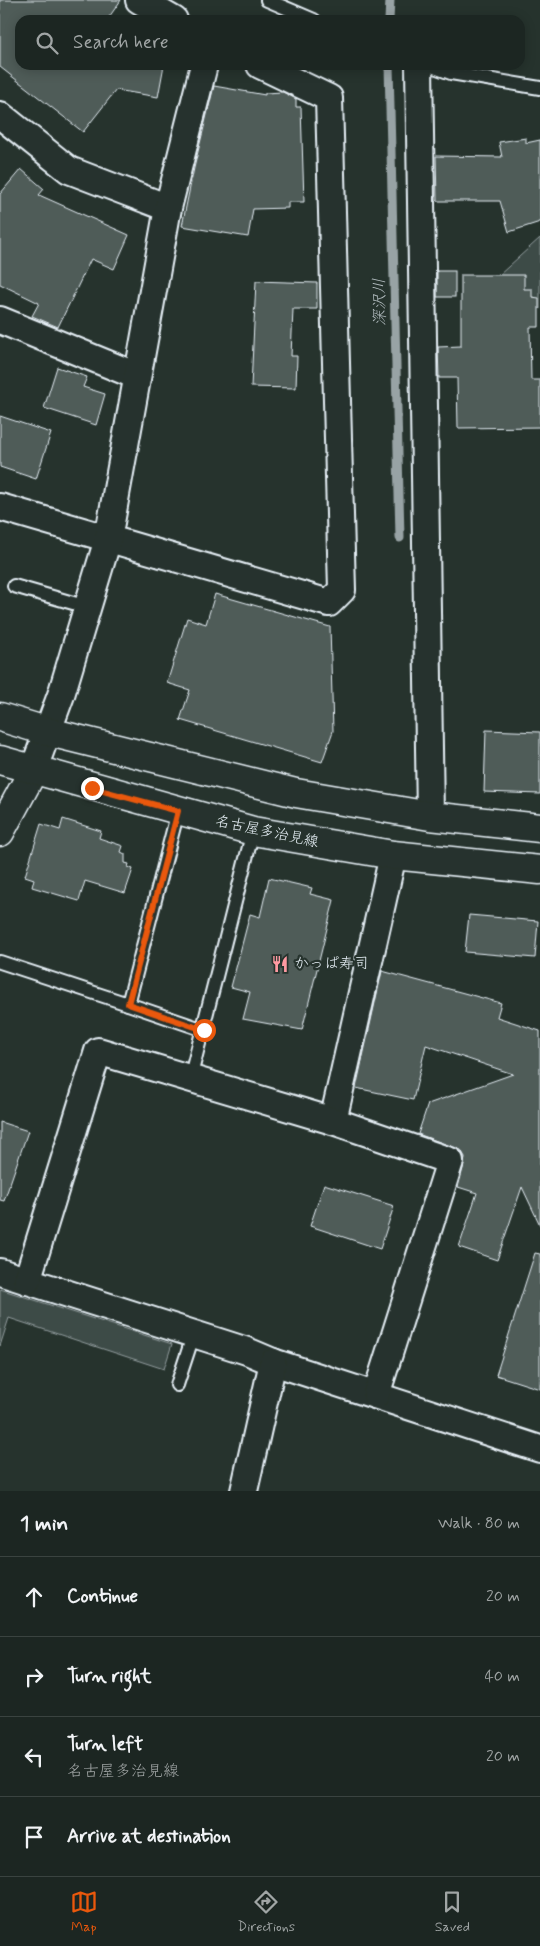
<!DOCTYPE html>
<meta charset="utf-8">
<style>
body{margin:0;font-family:Mynerve,"Klee One",sans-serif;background:#252e2a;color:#f1f3f6}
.stop{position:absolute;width:15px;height:15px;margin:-11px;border:4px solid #ea580c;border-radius:50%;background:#fff}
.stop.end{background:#ea580c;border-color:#fff;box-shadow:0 1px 5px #0008}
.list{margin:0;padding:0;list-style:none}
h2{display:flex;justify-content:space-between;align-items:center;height:65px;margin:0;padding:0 20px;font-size:21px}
h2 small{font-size:16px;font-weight:400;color:#a0a5a5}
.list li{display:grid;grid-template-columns:32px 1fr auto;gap:15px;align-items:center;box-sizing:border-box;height:80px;padding:0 20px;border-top:1px solid #3a4340}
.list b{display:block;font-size:19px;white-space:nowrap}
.list p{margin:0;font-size:16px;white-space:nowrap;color:#a0a5a5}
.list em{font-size:16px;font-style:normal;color:#a0a5a5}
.icon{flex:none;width:28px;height:28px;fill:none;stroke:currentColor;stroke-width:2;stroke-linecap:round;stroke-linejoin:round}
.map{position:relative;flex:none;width:540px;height:1491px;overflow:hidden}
.search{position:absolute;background:#1c2622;box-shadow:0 2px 12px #0003;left:15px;right:15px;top:15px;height:55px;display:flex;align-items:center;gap:12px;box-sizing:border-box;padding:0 18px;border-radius:15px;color:#a0a5a5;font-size:19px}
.sheet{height:385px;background:#1c2622}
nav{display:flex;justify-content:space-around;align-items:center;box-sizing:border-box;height:70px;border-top:1px solid #3a4340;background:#1c2622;font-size:14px;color:#a0a5a5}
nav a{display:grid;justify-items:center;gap:2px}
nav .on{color:#ea580c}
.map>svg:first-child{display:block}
</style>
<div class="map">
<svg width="540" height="1491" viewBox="0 0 540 1491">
<rect width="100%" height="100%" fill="#26332d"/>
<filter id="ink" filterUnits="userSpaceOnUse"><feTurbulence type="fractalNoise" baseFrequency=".02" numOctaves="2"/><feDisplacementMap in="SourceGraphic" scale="10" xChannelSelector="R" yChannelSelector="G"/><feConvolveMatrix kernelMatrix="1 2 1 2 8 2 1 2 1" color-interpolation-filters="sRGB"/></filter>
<g filter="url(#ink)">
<g fill="#3e4b47" stroke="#939ea0">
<polygon points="540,238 540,309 498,276"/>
<polygon points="0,1289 172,1344 164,1369 9,1318 0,1346"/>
</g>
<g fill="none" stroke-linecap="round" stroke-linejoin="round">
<g stroke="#98a3a5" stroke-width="9">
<polyline points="389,20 390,0"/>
<polyline points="389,65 400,538"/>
</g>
</g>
<g fill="#505c59" stroke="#e8f1f8">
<polygon points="0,0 121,0 107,20 20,20 20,65 164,65 158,97 116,90 83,132 0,67"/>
<polygon points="214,86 265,95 265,93 283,92 296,99 296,107 301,107 304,202 288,202 288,208 253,209 248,237 182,226 194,168"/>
<polygon points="526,138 526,143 540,140 540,222 509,232 500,201 437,201 436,156 502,157 499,142"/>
<polygon points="21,169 44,189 39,195 129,235 114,269 91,259 58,327 32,316 39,303 0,284 0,194"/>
<rect x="437" y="271" width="18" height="26"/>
<polygon points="461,275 524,275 524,289 532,289 532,297 539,298 539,327 530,327 531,380 540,380 540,427 458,428 457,378 439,378 438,347 461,346"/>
<polygon points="256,281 317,283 317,309 293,309 291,356 297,356 296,388 251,387"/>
<polygon points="57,367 87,377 83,387 105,394 96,425 44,408"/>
<polygon points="0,416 51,433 36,479 0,467"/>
<polygon points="215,594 330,627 333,731 322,762 180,720 190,690 167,683 187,618 206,624"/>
<polygon points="486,730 540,732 540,794 484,792"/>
<polygon points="63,819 101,831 99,838 123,846 121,852 125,854 125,863 129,864 128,867 133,869 125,893 85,881 79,901 32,887 34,879 25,876 41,824 60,830"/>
<polygon points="269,878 312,888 310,894 334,900 302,1030 243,1019 250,992 231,987 250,914 260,917"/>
<polygon points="469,915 538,921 535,958 465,952"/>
<polygon points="382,971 501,1003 497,1017 540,1031 540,1225 522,1187 497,1260 459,1247 477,1193 458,1187 464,1165 465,1157 461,1150 418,1134 428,1104 513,1074 426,1045 413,1100 356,1088"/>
<polygon points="0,1122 28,1131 4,1201 0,1200"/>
<polygon points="324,1184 394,1206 380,1249 310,1226"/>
<polygon points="535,1253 540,1254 540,1389 496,1375"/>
</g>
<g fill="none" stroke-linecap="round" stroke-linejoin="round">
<g stroke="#e8f1f8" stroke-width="16">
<g id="lane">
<polyline points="267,0 314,20"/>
<polyline points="429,65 451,73 540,88"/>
<polyline points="14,586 87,607"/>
<polyline points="178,811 128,1004 204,1030"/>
<polyline points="0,962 128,1004"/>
<polyline points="190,1079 253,831"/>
<polyline points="177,1385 194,1333"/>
</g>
</g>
<g stroke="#e8f1f8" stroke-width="30">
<g id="street">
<polyline points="139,0 174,20"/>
<polyline points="419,65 430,816"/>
<polyline points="0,115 69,170 168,208"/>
<polyline points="0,320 137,376"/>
<polyline points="0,507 329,603 342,590 329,98 260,65"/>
<polyline points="33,771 61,695 108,539 168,208 204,65"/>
<polyline points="333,1121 393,855"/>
<polyline points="0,1272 247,1351 273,1362 540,1449"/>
<polyline points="27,1281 98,1051 333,1121 450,1161 376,1395"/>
<polyline points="244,1491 273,1362"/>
</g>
</g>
<g stroke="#e8f1f8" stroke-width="31">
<polyline id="secondary" points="0,832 33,771"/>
</g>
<g stroke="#e8f1f8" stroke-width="31">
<g id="primary">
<polyline points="0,717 49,732 296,793 430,816 540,828"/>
<polyline points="0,760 253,831 393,855 540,870"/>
</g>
</g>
<use href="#lane" stroke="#26332d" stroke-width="12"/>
<use href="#street" stroke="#26332d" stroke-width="26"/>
<use href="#secondary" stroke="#26332d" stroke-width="28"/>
<use href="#primary" stroke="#26332d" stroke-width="28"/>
</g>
</g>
<g fill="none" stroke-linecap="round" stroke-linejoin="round" filter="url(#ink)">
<polyline stroke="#ea580c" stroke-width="6" points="92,788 178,811 128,1004 204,1030"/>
</g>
<defs>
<g id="restaurant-bare" transform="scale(1.35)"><path d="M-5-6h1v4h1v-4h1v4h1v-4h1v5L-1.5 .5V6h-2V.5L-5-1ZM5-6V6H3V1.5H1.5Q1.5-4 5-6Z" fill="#ff9aa2" stroke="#26332d" stroke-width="2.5" paint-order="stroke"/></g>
</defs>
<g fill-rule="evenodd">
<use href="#restaurant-bare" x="280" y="964"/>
</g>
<g text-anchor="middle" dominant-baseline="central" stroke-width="4.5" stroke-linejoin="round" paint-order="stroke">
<g font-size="15" fill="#e8f1f8" stroke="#26332d">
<text transform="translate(267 832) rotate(12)">名古屋多治見線</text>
</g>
<g font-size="15" fill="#e8f1f8" stroke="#26332d" text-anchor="start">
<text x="294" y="964">かっぱ寿司</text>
</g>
<g font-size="16" font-style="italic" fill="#b3bdc0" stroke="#26332d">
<text transform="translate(380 302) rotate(-91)">深沢川</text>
</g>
</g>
</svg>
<div class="stop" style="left:204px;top:1030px"></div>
<div class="stop end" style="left:92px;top:788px"></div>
<div class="search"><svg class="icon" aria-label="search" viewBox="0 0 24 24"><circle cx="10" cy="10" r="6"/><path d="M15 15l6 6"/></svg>Search here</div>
</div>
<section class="sheet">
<h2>1 min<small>Walk · 80 m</small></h2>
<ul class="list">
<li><svg class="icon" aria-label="ahead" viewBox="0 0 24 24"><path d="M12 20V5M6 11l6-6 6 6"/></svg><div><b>Continue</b></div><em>20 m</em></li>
<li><svg class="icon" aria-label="right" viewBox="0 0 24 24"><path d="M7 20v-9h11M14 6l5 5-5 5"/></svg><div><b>Turn right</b></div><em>40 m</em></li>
<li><svg class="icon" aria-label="left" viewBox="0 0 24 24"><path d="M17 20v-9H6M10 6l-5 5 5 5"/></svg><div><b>Turn left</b><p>名古屋多治見線</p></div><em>20 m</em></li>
<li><svg class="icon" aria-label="arrive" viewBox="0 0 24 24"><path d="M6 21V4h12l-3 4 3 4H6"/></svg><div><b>Arrive at destination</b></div></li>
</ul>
</section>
<nav>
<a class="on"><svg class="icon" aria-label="map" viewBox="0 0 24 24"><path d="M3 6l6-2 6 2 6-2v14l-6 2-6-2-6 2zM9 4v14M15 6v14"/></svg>Map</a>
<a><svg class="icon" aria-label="directions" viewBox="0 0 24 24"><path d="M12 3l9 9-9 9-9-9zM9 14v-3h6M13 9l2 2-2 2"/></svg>Directions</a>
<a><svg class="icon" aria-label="saved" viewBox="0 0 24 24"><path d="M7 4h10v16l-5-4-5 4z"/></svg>Saved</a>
</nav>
